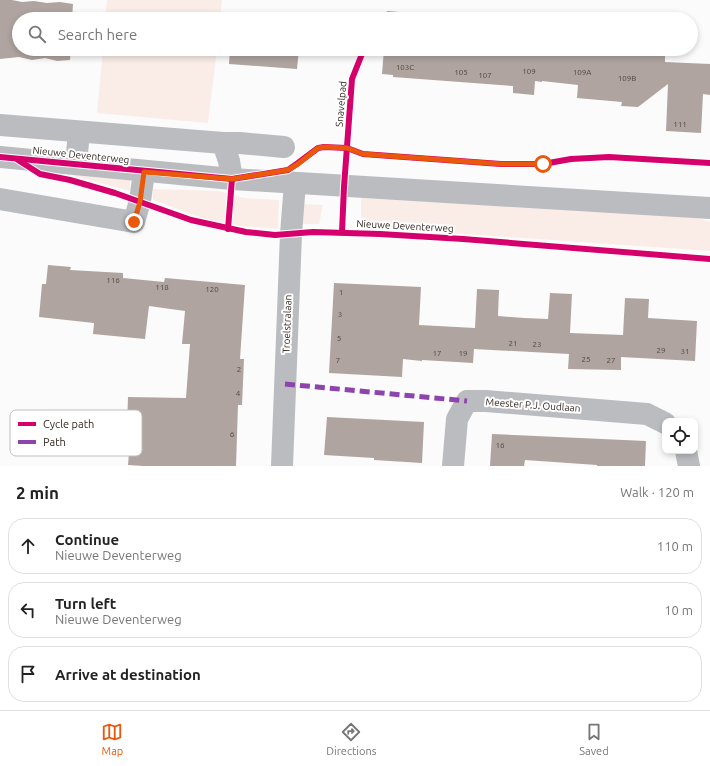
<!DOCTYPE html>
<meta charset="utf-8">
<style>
body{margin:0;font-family:Ubuntu,sans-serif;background:#f2f2f2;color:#222}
.controls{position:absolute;right:12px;bottom:12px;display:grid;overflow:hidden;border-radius:8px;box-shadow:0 2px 6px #0003}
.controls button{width:36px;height:36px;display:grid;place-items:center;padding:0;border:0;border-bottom:1px solid #e0e0e0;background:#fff;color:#222;font:20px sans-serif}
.stop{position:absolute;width:12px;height:12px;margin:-9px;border:3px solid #ea580c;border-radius:50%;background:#fff}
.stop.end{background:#ea580c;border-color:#fff;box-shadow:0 1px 4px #0008}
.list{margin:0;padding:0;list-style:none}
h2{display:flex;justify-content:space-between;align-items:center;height:52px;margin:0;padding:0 16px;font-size:17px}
h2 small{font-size:13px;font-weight:400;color:#767676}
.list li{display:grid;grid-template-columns:26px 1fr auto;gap:12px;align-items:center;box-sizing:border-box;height:56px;margin:0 8px 8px;padding:0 8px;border:1px solid #e0e0e0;border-radius:16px}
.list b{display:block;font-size:15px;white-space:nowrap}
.list p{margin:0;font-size:13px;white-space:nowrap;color:#767676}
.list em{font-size:13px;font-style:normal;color:#767676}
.icon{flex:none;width:22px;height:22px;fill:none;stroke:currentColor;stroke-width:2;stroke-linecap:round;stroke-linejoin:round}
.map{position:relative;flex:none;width:710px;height:466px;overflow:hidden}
.search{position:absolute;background:#fff;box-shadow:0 2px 6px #0003;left:12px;right:12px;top:12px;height:44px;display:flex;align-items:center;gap:10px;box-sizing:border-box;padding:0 14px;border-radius:22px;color:#767676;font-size:15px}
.sheet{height:244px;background:#fff}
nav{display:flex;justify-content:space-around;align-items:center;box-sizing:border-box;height:56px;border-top:1px solid #e0e0e0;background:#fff;font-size:11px;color:#767676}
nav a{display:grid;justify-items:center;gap:2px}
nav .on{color:#ea580c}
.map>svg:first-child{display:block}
</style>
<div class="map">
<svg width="710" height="466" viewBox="0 0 710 466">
<rect width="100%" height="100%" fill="#fbfbfb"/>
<g fill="#faede7">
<polygon points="107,0 222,0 220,19 105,19"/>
<polygon points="103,49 217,49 208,123 97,113"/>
<polygon points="73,174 124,178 130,181 130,191 74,176"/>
<polygon points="153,189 219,191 244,198 279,200 278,229 241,226 205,219 153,200"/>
<polygon points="361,198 693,217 710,222 710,251 361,227"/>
<polygon points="301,204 323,205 319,224 299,224"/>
</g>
<g fill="#afa49f">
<polygon points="0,0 12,0 22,2 34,1 47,3 60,2 73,4 72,19 19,19 19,49 71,49 70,60 57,61 45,58 32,60 19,57 0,59"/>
<polygon points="387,11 411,13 410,19 386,19"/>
<polygon points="230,49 299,49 297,69 229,64"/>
<polygon points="384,49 665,49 665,62 710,64 710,95 703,94 701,133 666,131 668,84 638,107 621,106 622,102 577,98 578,85 542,81 542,82 535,81 534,95 513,93 513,86 393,77 393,75 382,74"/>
<polygon points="48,265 71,267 70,270 123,273 123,278 164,282 165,278 245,285 240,359 244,359 242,405 238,405 236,466 143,466 128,465 131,428 127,427 128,397 186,398 190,344 182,344 185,311 149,306 145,339 93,334 94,323 39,317 42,284 46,284"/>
<polygon points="334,283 421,287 419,325 475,328 477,289 499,290 498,316 524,318 548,319 550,293 572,294 570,333 623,335 625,298 649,299 648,318 697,321 695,361 621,357 621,370 568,369 569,354 474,349 473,363 422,360 422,361 403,359 402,377 329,373"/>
<polygon points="327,417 424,422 422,463 374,460 374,458 324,455"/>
<polygon points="492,434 646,441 645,466 597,466 597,465 525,460 524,466 490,466"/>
</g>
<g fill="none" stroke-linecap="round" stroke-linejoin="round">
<g stroke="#babcbf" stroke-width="22">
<polyline points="0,125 223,143 229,161 232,179"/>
<polyline points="223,143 240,143 284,147"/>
<polyline points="76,164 79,132"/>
<polyline points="0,199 134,222 140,201 144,172"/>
<polyline points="686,451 689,466"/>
<polyline points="282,466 291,234 295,183"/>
<polyline points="453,466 457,419 467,401 486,401 647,414 665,423"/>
</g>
<polyline stroke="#babcbf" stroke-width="22" points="0,157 232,179 710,208"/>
<polyline stroke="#8e44ad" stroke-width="5" stroke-dasharray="10 5" stroke-linecap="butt" points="285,384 467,401"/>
<g stroke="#fff" stroke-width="8">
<g id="cycleway">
<polyline points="0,157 232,179 288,170 298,163 318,148 324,147 347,148 363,154 501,164 543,164 571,159 609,157 710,163"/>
<polyline points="18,160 40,174 70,180 115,193 191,220 246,232 275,235 313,232 380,234 463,239 710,259"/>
<polyline points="228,229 232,179"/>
<polyline points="342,232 344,187 352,79 364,49"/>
</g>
</g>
<use href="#cycleway" stroke="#d6006c" stroke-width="6"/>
</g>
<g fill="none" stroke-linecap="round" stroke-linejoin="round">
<polyline stroke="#ea580c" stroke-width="5" points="134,222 140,202 144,172 232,179 288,170 298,164 318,148 324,147 347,148 363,154 390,156 501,164 543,164"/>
</g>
<g text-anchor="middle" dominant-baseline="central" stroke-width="4" stroke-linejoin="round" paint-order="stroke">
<g font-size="8" fill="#514641">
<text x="405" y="67">103C</text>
<text x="529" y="71">109</text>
<text x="461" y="72">105</text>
<text x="582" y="72">109A</text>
<text x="485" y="75">107</text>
<text x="627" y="78">109B</text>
<text x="680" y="124">111</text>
<text x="113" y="280">116</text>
<text x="162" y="287">118</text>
<text x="212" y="289">120</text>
<text x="341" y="292">1</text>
<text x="340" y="314">3</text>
<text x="339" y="338">5</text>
<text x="513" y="343">21</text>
<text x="537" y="344">23</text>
<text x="661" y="350">29</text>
<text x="685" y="351">31</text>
<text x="437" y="353">17</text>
<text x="463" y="353">19</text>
<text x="586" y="359">25</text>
<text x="338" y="360">7</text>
<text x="611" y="360">27</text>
<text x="239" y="369">2</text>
<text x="238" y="393">4</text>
<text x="232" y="434">6</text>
<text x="500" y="445">16</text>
</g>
<g font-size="10" fill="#322722" stroke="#fff">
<text transform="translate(341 104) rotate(-85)">Snavelpad</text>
<text transform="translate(81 155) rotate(6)">Nieuwe Deventerweg</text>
<text transform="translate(405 226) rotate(3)">Nieuwe Deventerweg</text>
<text transform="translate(287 324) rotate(-88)">Troelstralaan</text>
<text transform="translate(533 405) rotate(4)">Meester P.J. Oudlaan</text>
</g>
</g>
<rect x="10" y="410" width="132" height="46" rx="6" fill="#fff" stroke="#c2bebd" stroke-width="1"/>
<rect x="18" y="422" width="18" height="4" fill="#d6006c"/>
<rect x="18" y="440" width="18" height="4" fill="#8e44ad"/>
<g font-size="11" fill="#322722">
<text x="43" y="428">Cycle path</text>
<text x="43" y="446">Path</text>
</g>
</svg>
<div class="controls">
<button><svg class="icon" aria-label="locate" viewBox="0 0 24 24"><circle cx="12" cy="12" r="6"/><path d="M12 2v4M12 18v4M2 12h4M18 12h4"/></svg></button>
</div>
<div class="stop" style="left:543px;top:164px"></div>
<div class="stop end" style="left:134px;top:222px"></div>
<div class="search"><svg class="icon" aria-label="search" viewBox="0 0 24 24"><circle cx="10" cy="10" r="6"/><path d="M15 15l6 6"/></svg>Search here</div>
</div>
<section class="sheet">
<h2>2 min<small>Walk · 120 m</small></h2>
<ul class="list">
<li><svg class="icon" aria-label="ahead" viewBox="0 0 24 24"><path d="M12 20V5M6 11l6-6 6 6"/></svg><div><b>Continue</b><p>Nieuwe Deventerweg</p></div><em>110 m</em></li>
<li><svg class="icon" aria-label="left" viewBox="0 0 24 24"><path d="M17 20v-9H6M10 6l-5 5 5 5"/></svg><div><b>Turn left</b><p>Nieuwe Deventerweg</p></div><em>10 m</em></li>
<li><svg class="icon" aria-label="arrive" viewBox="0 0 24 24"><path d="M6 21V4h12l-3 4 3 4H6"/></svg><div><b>Arrive at destination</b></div></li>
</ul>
</section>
<nav>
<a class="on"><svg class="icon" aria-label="map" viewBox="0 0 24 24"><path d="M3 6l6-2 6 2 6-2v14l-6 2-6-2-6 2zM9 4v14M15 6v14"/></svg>Map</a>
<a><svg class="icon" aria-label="directions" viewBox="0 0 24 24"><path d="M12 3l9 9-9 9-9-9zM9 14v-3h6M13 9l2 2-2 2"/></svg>Directions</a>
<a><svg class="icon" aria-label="saved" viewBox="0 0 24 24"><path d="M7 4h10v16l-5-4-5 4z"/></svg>Saved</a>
</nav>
